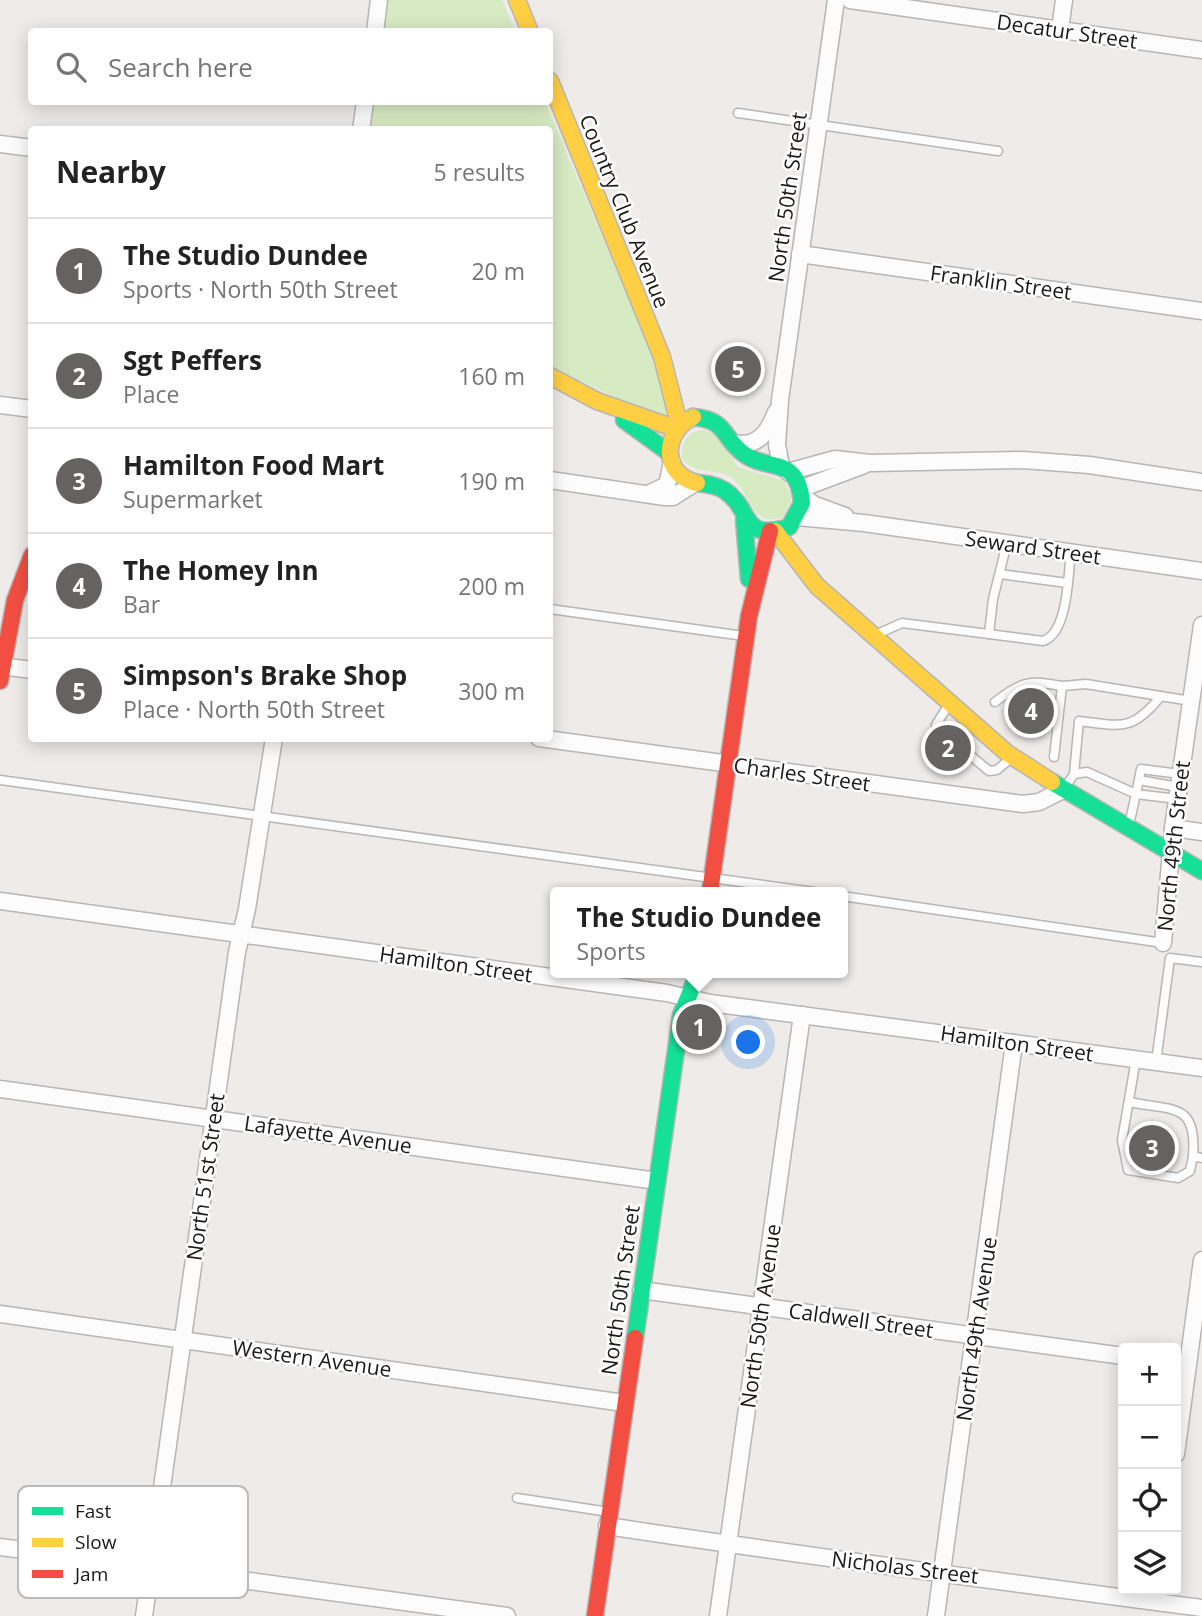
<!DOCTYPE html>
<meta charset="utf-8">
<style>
body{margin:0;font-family:"Open Sans",sans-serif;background:#f2f2f2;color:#222}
.controls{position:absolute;right:21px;bottom:21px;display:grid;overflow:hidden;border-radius:7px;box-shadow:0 4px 18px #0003}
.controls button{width:63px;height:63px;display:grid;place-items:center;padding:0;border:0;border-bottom:2px solid #e0e0e0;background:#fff;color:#222;font:35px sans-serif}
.you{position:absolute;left:749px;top:1043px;width:24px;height:24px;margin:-18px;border:5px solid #fff;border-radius:50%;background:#1a73e8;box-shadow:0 0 0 10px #1a73e833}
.badge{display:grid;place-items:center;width:46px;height:46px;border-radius:50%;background:#656261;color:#fff;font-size:23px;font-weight:700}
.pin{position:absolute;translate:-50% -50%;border:4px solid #fff;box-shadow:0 2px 7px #0006}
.popup{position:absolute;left:550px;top:887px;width:298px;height:91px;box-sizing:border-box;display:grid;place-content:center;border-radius:7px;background:#fff;filter:drop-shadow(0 2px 5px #0005);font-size:23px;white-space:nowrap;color:#767676}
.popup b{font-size:26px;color:#222}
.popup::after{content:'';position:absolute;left:50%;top:100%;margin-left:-14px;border:14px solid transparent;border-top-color:#fff}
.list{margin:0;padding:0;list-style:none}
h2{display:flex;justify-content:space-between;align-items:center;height:91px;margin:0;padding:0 28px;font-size:30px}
h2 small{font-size:23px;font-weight:400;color:#767676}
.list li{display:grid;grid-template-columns:46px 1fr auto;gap:21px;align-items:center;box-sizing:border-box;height:105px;padding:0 28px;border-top:2px solid #e0e0e0}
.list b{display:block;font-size:26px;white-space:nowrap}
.list p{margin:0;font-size:23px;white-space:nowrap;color:#767676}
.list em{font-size:23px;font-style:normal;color:#767676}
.icon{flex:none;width:38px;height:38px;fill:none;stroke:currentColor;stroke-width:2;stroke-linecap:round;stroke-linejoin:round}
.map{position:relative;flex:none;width:1202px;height:1616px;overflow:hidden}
.search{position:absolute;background:#fff;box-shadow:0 4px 18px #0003;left:28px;top:28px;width:525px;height:77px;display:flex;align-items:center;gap:18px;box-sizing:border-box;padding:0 24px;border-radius:7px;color:#767676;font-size:26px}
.panel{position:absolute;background:#fff;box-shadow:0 4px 18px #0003;left:28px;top:126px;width:525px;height:616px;border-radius:7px}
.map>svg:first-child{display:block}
</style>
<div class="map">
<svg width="1202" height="1616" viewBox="0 0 1202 1616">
<rect width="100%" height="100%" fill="#eeebe9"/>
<g fill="#d7ebc3">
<polygon points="387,0 502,0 516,31 383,32"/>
<polygon points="373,102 545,102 670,396 673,414 663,421 550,366 550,130 369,130"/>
<path d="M705,430L718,436L738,467L784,481L792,498L783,517C750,529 751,492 732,478C715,467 696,476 682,459C682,441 686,431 705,430Z"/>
</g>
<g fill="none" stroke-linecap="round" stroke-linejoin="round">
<g stroke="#b8b5b4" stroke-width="11">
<g id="lane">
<polyline points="738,113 998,151"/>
<polyline points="1000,574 1067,583"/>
<polyline points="550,609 744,636"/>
<polyline points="989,634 993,599 1007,543"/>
<path d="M875,635L902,623L1043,641C1068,633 1068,576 1071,552"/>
<polyline points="1062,686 1086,684 1191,701"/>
<path d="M995,702C1022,681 1029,680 1062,686L1054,757"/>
<polyline points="949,704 936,725 939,729 989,771 997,770 1010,759"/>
<polyline points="1074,774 1087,772 1136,794 1129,825"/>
<polyline points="0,780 814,892"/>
<polyline points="1139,780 1178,787"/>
<path d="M1064,789L1074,774L1079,721C1121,726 1132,732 1161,696"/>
<polyline points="1177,799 1136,794 1141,769 1180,774"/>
<polyline points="842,896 1163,943"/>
<polyline points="1136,1059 1122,1140 1128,1170 1178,1178 1190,1171 1193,1156 1202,1158"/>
<polyline points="1156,1062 1170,958 1202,962"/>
<path d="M1129,1102C1173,1111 1197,1102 1193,1156"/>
<polyline points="517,1498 609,1512"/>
</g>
</g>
<g stroke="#b8b5b4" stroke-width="19">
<g id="street">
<polyline points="850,0 1202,50"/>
<polyline points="1060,30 1064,0"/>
<polyline points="375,32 379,0"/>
<polyline points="361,130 365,102"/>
<polyline points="0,144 32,148"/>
<polyline points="800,254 1202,311"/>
<polyline points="0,405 32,409"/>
<path d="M735,443C758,448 769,431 776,412"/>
<polyline points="781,466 777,445 780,400 836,0"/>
<polyline points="788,472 835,459 870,463 1023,460 1089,465 1202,482"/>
<polyline points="550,480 665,497 673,497 695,483"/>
<polyline points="800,489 864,465"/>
<polyline points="648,494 667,485 672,462"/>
<polyline points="802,496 815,505 845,516"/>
<polyline points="797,517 864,523 1202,571"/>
<polyline points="0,666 32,670"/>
<polyline points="539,738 1023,804 1039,802 1063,790"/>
<polyline points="1173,828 1202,832"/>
<polyline points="0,901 667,993 710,1003 1202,1068"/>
<polyline points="1163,943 1173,828 1202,625"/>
<polyline points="0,1089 657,1181"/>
<polyline points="641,1290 1123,1356"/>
<polyline points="0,1314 624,1403"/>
<polyline points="1176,1454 1202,1260"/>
<path d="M607,1526C805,1556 1004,1582 1202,1608"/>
<polyline points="0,1547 507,1616"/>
<polyline points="144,1616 237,952 247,909 274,738"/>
<polyline points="718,1616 802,1015"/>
<polyline points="936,1616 1014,1043"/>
</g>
</g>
<g stroke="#b8b5b4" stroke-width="19">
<g id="fast">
<path d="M693,417C728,420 721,437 744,454C767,472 798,454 802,503L789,527C739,542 754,510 724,490C716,485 707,484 697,483"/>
<polyline points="624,420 668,452"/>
<polyline points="744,520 749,579"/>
<polyline points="1052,782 1202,871"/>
<polyline points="635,1338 681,1015 698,973"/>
</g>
</g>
<g stroke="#b8b5b4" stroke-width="19">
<g id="slow">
<polyline points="517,0 530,32"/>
<polyline points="550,81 662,357 679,424"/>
<polyline points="550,376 597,401 674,428"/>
<path d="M693,417C662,432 661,475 697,483"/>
<polyline points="775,531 817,586 1007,753 1052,782"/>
</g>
</g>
<g stroke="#b8b5b4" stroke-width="19">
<g id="jam">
<polyline points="0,681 15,600 32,555"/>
<polyline points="710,892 749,616 770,531"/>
<polyline points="595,1616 635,1338"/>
</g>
</g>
<use href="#lane" stroke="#fcfcfc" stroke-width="8"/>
<use href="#street" stroke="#fcfcfc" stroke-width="16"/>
<use href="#fast" stroke="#16e098" stroke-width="16"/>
<use href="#slow" stroke="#ffcf43" stroke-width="16"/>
<use href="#jam" stroke="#f24e42" stroke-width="16"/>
</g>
<g text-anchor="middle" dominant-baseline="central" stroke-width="5" stroke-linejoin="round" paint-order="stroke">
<g font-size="21" fill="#1b1918" stroke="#fff">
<text transform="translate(1067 31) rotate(8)">Decatur Street</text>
<text transform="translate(787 197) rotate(-82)">North 50th Street</text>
<text transform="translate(625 211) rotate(68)">Country Club Avenue</text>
<text transform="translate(1001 282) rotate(8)">Franklin Street</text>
<text transform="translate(1033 547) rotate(8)">Seward Street</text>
<text transform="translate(802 774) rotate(8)">Charles Street</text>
<text transform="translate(1173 846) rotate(-84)">North 49th Street</text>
<text transform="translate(456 964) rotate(8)">Hamilton Street</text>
<text transform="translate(1017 1043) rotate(8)">Hamilton Street</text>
<text transform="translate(328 1134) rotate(8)">Lafayette Avenue</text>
<text transform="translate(205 1177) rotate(-82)">North 51st Street</text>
<text transform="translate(620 1290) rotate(-82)">North 50th Street</text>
<text transform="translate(760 1316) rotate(-82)">North 50th Avenue</text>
<text transform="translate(861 1320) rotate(8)">Caldwell Street</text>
<text transform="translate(976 1329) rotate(-82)">North 49th Avenue</text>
<text transform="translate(312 1358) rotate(8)">Western Avenue</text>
<text transform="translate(905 1567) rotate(7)">Nicholas Street</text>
</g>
</g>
<rect x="18" y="1486" width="230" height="112" rx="10" fill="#fff" stroke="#bbbaba" stroke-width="2"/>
<rect x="32" y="1507" width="31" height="8" fill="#16e098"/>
<rect x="32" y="1538" width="31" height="9" fill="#ffcf43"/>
<rect x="32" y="1570" width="31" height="8" fill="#f24e42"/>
<g font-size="19" fill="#1b1918">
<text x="75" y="1518">Fast</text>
<text x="75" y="1549">Slow</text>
<text x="75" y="1581">Jam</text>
</g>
</svg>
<div class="controls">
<button>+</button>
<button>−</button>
<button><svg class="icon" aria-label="locate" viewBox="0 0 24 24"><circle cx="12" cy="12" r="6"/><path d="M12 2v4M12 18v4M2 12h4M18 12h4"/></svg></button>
<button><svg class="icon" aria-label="layers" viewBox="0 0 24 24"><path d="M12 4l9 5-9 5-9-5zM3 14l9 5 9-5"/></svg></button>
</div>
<div class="you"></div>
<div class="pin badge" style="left:699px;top:1027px">1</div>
<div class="popup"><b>The Studio Dundee</b>Sports</div>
<div class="pin badge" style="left:948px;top:748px">2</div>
<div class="pin badge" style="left:1152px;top:1148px">3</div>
<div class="pin badge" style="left:1031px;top:711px">4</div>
<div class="pin badge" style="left:738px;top:369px">5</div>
<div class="search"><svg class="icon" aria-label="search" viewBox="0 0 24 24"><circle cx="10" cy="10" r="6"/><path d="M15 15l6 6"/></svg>Search here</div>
<section class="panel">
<h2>Nearby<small>5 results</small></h2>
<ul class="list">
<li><span class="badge">1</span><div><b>The Studio Dundee</b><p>Sports · North 50th Street</p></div><em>20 m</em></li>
<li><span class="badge">2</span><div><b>Sgt Peffers</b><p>Place</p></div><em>160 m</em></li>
<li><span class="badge">3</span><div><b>Hamilton Food Mart</b><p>Supermarket</p></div><em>190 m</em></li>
<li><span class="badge">4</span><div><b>The Homey Inn</b><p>Bar</p></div><em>200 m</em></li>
<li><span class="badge">5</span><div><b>Simpson's Brake Shop</b><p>Place · North 50th Street</p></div><em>300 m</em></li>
</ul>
</section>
</div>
